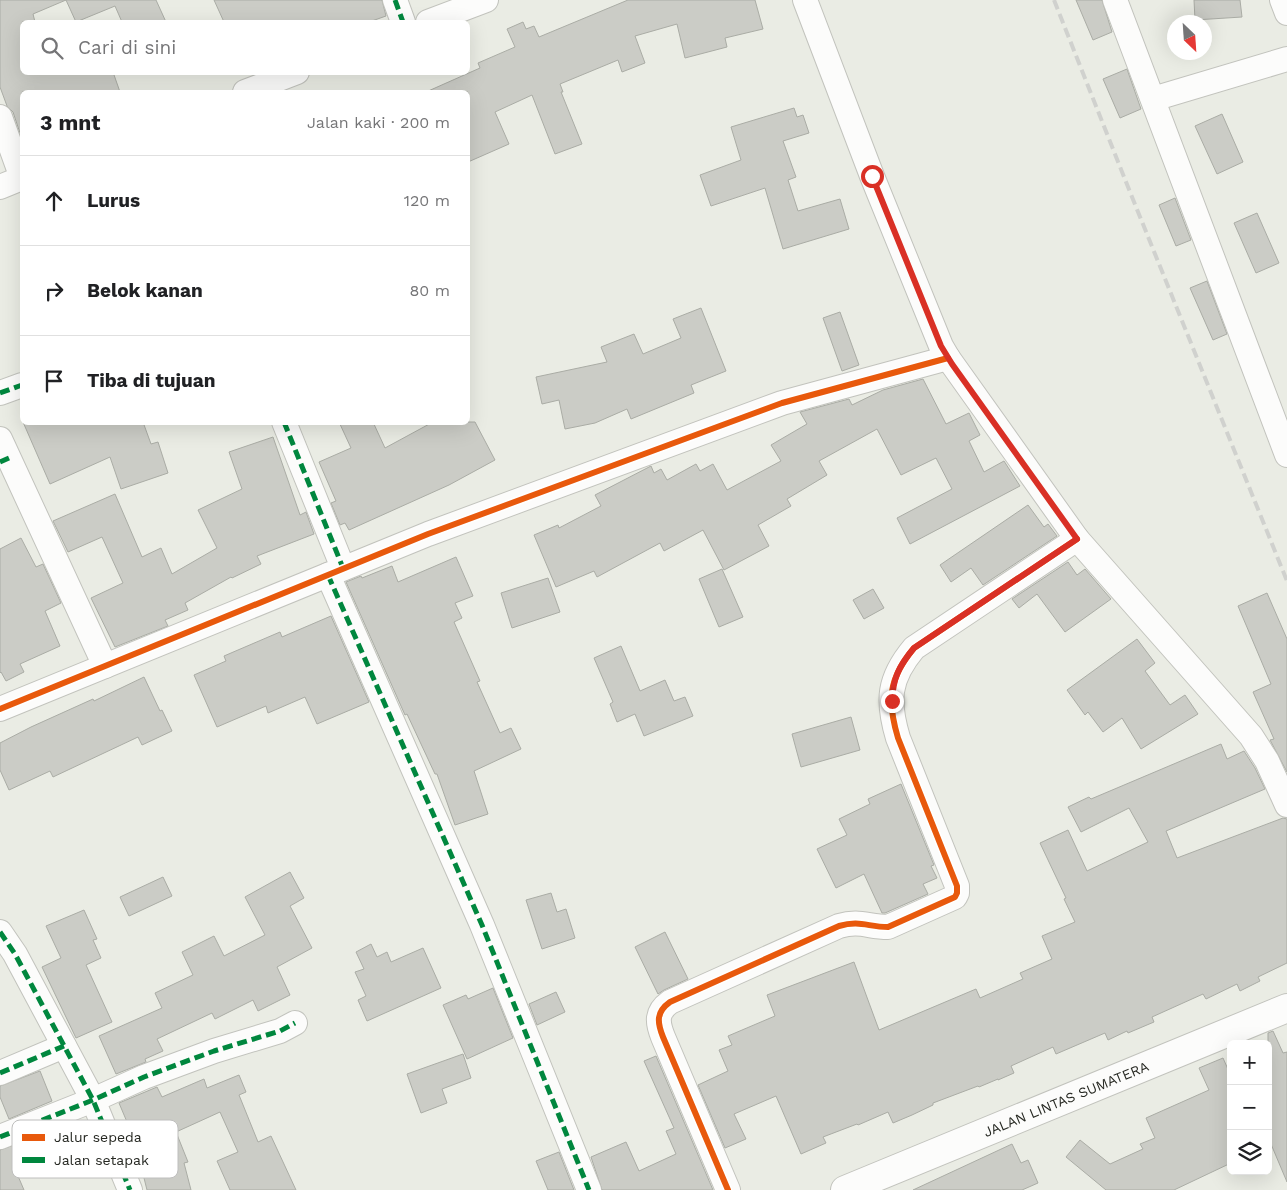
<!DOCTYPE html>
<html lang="id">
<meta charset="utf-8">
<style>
body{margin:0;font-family:"Work Sans",sans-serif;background:#f6f6f6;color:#202124}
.controls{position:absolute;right:15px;bottom:15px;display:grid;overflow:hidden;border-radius:8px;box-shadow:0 5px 20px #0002}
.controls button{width:45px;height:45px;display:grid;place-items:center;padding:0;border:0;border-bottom:1px solid #e0e0e0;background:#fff;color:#202124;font:25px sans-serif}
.compass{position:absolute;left:1167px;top:15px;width:45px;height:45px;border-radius:50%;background:#fff;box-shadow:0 5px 20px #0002;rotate:155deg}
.stop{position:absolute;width:15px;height:15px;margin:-11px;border:4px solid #d93025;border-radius:50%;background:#fff}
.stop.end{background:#d93025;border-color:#fff;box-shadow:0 1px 5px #0008}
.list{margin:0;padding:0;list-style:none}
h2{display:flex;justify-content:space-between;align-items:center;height:65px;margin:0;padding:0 20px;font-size:21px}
h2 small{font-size:16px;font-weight:400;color:#757577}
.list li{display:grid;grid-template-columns:32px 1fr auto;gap:15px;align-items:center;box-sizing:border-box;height:90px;padding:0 20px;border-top:1px solid #e0e0e0}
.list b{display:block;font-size:19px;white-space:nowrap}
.list em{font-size:16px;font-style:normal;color:#757577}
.icon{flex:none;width:28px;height:28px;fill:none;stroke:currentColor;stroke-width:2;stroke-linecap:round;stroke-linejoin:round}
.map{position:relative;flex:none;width:1287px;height:1190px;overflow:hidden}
.search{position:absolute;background:#fff;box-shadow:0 5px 20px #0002;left:20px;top:20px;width:450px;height:55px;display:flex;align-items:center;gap:12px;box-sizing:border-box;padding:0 18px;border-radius:8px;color:#757577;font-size:19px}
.panel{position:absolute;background:#fff;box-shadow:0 5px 20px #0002;left:20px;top:90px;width:450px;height:335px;border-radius:8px}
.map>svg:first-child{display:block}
</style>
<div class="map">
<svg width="1287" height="1190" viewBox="0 0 1287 1190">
<rect width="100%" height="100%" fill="#eaece4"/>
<g fill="#cbccc6" stroke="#aaaca5">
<polygon points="0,0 66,0 33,14 35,22 22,22 22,72 113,72 120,92 22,92 22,139 13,112 7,106 0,87"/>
<polygon points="66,0 156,0 166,22 122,22 115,6 76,22"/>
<polygon points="214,0 382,0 386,16 369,22 224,22"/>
<polygon points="628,0 755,0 763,29 725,38 727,47 685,58 677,24 635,36 645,63 622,72 618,60 560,84 563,92 561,92 582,144 555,154 532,95 495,112 509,144 468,162 468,92 426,92 480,68 478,63 515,47 507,29 523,22 526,29 534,26 539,37"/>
<polygon points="1076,0 1102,0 1112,32 1093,40"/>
<polygon points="1194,0 1240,0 1242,17 1195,20"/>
<polygon points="1127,69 1141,109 1120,118 1103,79"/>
<polygon points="794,108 797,117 803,115 809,133 783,141 796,177 788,180 798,211 840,199 849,229 783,249 765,188 711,206 700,175 741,160 731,127"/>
<polygon points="1222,114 1243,162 1217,174 1195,126"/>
<polygon points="1175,198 1191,240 1176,246 1159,205"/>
<polygon points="1257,213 1279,263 1256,273 1234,223"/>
<polygon points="1207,281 1227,334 1213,340 1190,288"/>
<polygon points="701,308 726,371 691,385 694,393 631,419 627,409 595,423 565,429 559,400 542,404 536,377 607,362 601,347 634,334 643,354 681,338 673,319"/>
<polygon points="840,312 859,365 842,371 823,318"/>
<polygon points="923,379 946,424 969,413 980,435 969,441 984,472 1004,461 1020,486 910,544 897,518 952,489 936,458 901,475 877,429 819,461 827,475 787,499 791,506 758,525 769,546 724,570 703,530 664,551 660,543 597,577 594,571 556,587 534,535 558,525 559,528 601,506 595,495 651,466 654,473 661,469 667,480 696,464 700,471 713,464 727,490 781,461 771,445 807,424 800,412 849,399 852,405 883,390"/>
<polygon points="23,422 143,422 151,444 158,442 168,473 121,489 110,457 50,484"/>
<polygon points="339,422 373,422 385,448 433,422 475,422 495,460 449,485 349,530 345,523 340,525 331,503 336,501 319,462 351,448"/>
<polygon points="273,437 300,515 306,512 314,534 257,556 261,564 232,578 231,577 185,603 188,610 165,620 168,626 115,647 91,598 123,583 102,537 68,552 53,521 115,494 142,557 161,548 172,574 217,548 198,510 242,489 229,452"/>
<polygon points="1028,505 1044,527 1048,524 1057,536 983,585 971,568 951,582 940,565"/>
<polygon points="21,538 36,567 43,564 61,603 45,611 60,646 20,664 24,672 6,681 1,672 0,673 0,549"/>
<polygon points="456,557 473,596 455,603 462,618 454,622 480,681 477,682 500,733 511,728 521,749 474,771 488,814 455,825 437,774 435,774 407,714 405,715 346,582 361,576 362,578 392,566 398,582"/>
<polygon points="1068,562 1077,575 1085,569 1111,599 1065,632 1037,594 1019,608 1012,599"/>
<polygon points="722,569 743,617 719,627 699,579"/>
<polygon points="548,578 560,612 512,628 501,593"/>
<polygon points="873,589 884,608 864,619 853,600"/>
<polygon points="1267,593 1287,639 1287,772 1270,740 1274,739 1253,692 1271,684 1238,606"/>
<polygon points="331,616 369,702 317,724 305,697 268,713 266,706 217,727 194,675 226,661 224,656 280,632 282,637"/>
<polygon points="1137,639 1155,663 1145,671 1170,705 1185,695 1198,714 1141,749 1122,718 1103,732 1088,712 1085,715 1067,690"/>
<polygon points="621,646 640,691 665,680 674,701 685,697 693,716 644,736 635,714 617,722 610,704 613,702 594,658"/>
<polygon points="144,677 160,711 162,710 172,731 142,745 138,737 53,777 50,771 9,790 0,770 0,743 31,727 93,699 94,701"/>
<polygon points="851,717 860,750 801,767 792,734"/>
<polygon points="1221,744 1227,759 1244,751 1255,768 1265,789 1166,831 1177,858 1283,818 1287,819 1287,963 1258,977 1260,981 1240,991 1237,984 1206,999 1203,994 1152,1017 1154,1022 1128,1033 1127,1031 1108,1040 1105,1033 1056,1054 1053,1047 1011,1066 1014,1073 998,1080 998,1079 979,1087 978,1086 933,1103 933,1105 912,1115 893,1123 888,1112 858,1125 857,1124 823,1137 826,1143 801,1154 776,1096 734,1114 746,1139 725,1148 698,1085 728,1071 719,1050 732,1045 728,1036 775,1016 767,995 854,962 879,1030 976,989 980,998 1023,979 1020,973 1052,959 1042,936 1075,922 1064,899 1066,898 1040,843 1068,830 1087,871 1148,842 1129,808 1081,832 1068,807 1089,797 1091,799"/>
<polygon points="901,784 934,865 931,866 937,878 923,884 928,894 885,913 882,913 864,874 836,888 817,849 847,835 839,819 870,804 868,799"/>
<polygon points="290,872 304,898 290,906 312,948 277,967 290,995 258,1011 253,1000 215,1019 212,1013 157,1039 163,1051 145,1059 146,1062 116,1074 99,1036 162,1008 155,993 193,975 182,952 214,936 224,956 265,935 245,897"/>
<polygon points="163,877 172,896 129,916 120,897"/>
<polygon points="551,893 557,912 566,909 575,938 542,949 526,900"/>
<polygon points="84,910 97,939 93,940 101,958 86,965 112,1022 76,1038 42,967 61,958 46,926"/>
<polygon points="665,932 688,979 664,990 658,994 635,947"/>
<polygon points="371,944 377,957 387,952 391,962 423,948 441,988 367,1021 358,1000 366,996 355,972 364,969 356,952"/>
<polygon points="493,988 513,1038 467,1059 443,1005 466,995 468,999"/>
<polygon points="556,992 565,1012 537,1025 529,1004"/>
<polygon points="1273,1031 1283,1053 1287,1052 1287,1182 1268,1137 1268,1033"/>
<polygon points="463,1054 471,1078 442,1089 447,1103 421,1113 407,1074"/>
<polygon points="656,1056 713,1190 602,1190 591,1157 626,1142 639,1171 676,1154 666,1131 674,1128 644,1061"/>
<polygon points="1223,1058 1231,1076 1231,1163 1174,1190 1106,1190 1066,1157 1080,1140 1110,1164 1143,1149 1140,1144 1155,1138 1146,1118 1209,1090 1199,1068"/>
<polygon points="40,1071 52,1101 9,1119 0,1097 0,1086"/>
<polygon points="239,1075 246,1092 239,1095 258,1142 271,1136 296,1190 230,1190 217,1161 238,1152 220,1112 176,1132 188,1162 184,1163 191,1190 147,1190 140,1162 137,1164 121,1124 127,1122 119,1103 157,1087 162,1097 204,1079 207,1088"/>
<polygon points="71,1124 82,1149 18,1176 24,1190 0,1190 0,1150"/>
<polygon points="1012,1144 1021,1163 1028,1160 1038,1183 1022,1190 913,1190"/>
<polygon points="559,1152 574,1190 548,1190 536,1161"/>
</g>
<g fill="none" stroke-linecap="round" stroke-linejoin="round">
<g stroke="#c2c3bd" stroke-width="26">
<g id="minor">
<polyline points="395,0 403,22"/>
<polyline points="805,0 872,176 941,346 948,358 1077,539 1251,736 1267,761 1287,805"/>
<polyline points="1115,0 1287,455"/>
<polyline points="1282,0 1287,13"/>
<polyline points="428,22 486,0"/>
<polyline points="245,92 297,72"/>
<polyline points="1153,99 1287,59"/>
<polyline points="0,117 22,178"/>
<polyline points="0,187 22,178"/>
<polyline points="0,393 22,385"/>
<polyline points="284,422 343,568"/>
<polyline points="0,439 105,666"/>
<polyline points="328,575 482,925 589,1190"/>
<polyline points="0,709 428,534 782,403 948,358"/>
<polyline points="0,932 15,954 93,1100 130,1190"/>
<polyline points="0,1073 64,1046"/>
<polyline points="0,1137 93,1100 144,1077 214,1051 280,1031 295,1023"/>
<path d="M728,1190L663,1037C657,1022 656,1012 670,1002L839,926C860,920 868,927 888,927L955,897L957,893V886L898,738C887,701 888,679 914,648L1077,539"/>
</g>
</g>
<g stroke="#c2c3bd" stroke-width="30">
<g id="highway">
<path id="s1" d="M845,1190L1287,1008"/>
</g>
</g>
<use href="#minor" stroke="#fcfcfb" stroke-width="24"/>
<use href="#highway" stroke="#fcfcfb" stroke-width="28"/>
<polyline stroke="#d0d1ce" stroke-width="4" stroke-dasharray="10 5" stroke-linecap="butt" points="1054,0 1130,192 1287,581"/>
<g stroke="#00873e" stroke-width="5" stroke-dasharray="10 5" stroke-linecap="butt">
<polyline points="395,0 403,22"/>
<polyline points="0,393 22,385"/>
<polyline points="284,422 343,568"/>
<polyline points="0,462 9,458"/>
<polyline points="328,575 482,925 589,1190"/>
<polyline points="0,932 15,954 93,1100 130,1190"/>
<polyline points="0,1073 64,1046"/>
<polyline points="0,1137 93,1100 144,1077 214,1051 280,1031 295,1023"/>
</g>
<g stroke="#fff" stroke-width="9">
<g id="cycleway">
<polyline points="0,709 428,534 782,403 948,358"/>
<path d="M728,1190L663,1037C657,1022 656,1012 670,1002L839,926C860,920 868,927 888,927L955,897L957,893V886L898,738C887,701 888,679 914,648L1077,539"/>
</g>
</g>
<use href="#cycleway" stroke="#e8590c" stroke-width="6"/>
</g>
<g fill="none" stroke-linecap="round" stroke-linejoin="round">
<path stroke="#d93025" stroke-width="6" d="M872,176L941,346L952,364L1077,539L914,648C899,666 893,678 892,701"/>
</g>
<g text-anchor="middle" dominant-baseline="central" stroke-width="4.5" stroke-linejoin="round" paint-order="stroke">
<g font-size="14" fill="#262822" stroke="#fff">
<text stroke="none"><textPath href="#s1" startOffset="239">JALAN LINTAS SUMATERA</textPath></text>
</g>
</g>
<rect x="12" y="1120" width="166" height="58" rx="8" fill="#fff" stroke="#bebebd" stroke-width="1"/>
<rect x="22" y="1134" width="23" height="7" fill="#e8590c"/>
<rect x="22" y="1157" width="23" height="6" fill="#00873e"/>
<g font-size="14" fill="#262822">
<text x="54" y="1142">Jalur sepeda</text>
<text x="54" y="1165">Jalan setapak</text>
</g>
</svg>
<div class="controls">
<button>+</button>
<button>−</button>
<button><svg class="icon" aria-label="layers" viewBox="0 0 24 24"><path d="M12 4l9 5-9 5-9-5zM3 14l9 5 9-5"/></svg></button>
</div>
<svg class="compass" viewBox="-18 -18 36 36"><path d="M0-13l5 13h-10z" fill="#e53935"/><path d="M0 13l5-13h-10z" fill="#757577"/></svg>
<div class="stop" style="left:872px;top:176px"></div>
<div class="stop end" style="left:892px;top:701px"></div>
<div class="search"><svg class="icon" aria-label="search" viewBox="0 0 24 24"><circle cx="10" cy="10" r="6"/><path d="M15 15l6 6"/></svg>Cari di sini</div>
<section class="panel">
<h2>3 mnt<small>Jalan kaki · 200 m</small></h2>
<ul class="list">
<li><svg class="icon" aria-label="ahead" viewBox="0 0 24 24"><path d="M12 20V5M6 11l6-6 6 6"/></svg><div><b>Lurus</b></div><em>120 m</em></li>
<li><svg class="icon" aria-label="right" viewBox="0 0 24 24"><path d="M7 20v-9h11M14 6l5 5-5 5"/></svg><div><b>Belok kanan</b></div><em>80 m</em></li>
<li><svg class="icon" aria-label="arrive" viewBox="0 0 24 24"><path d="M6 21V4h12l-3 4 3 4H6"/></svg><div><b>Tiba di tujuan</b></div></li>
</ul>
</section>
</div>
